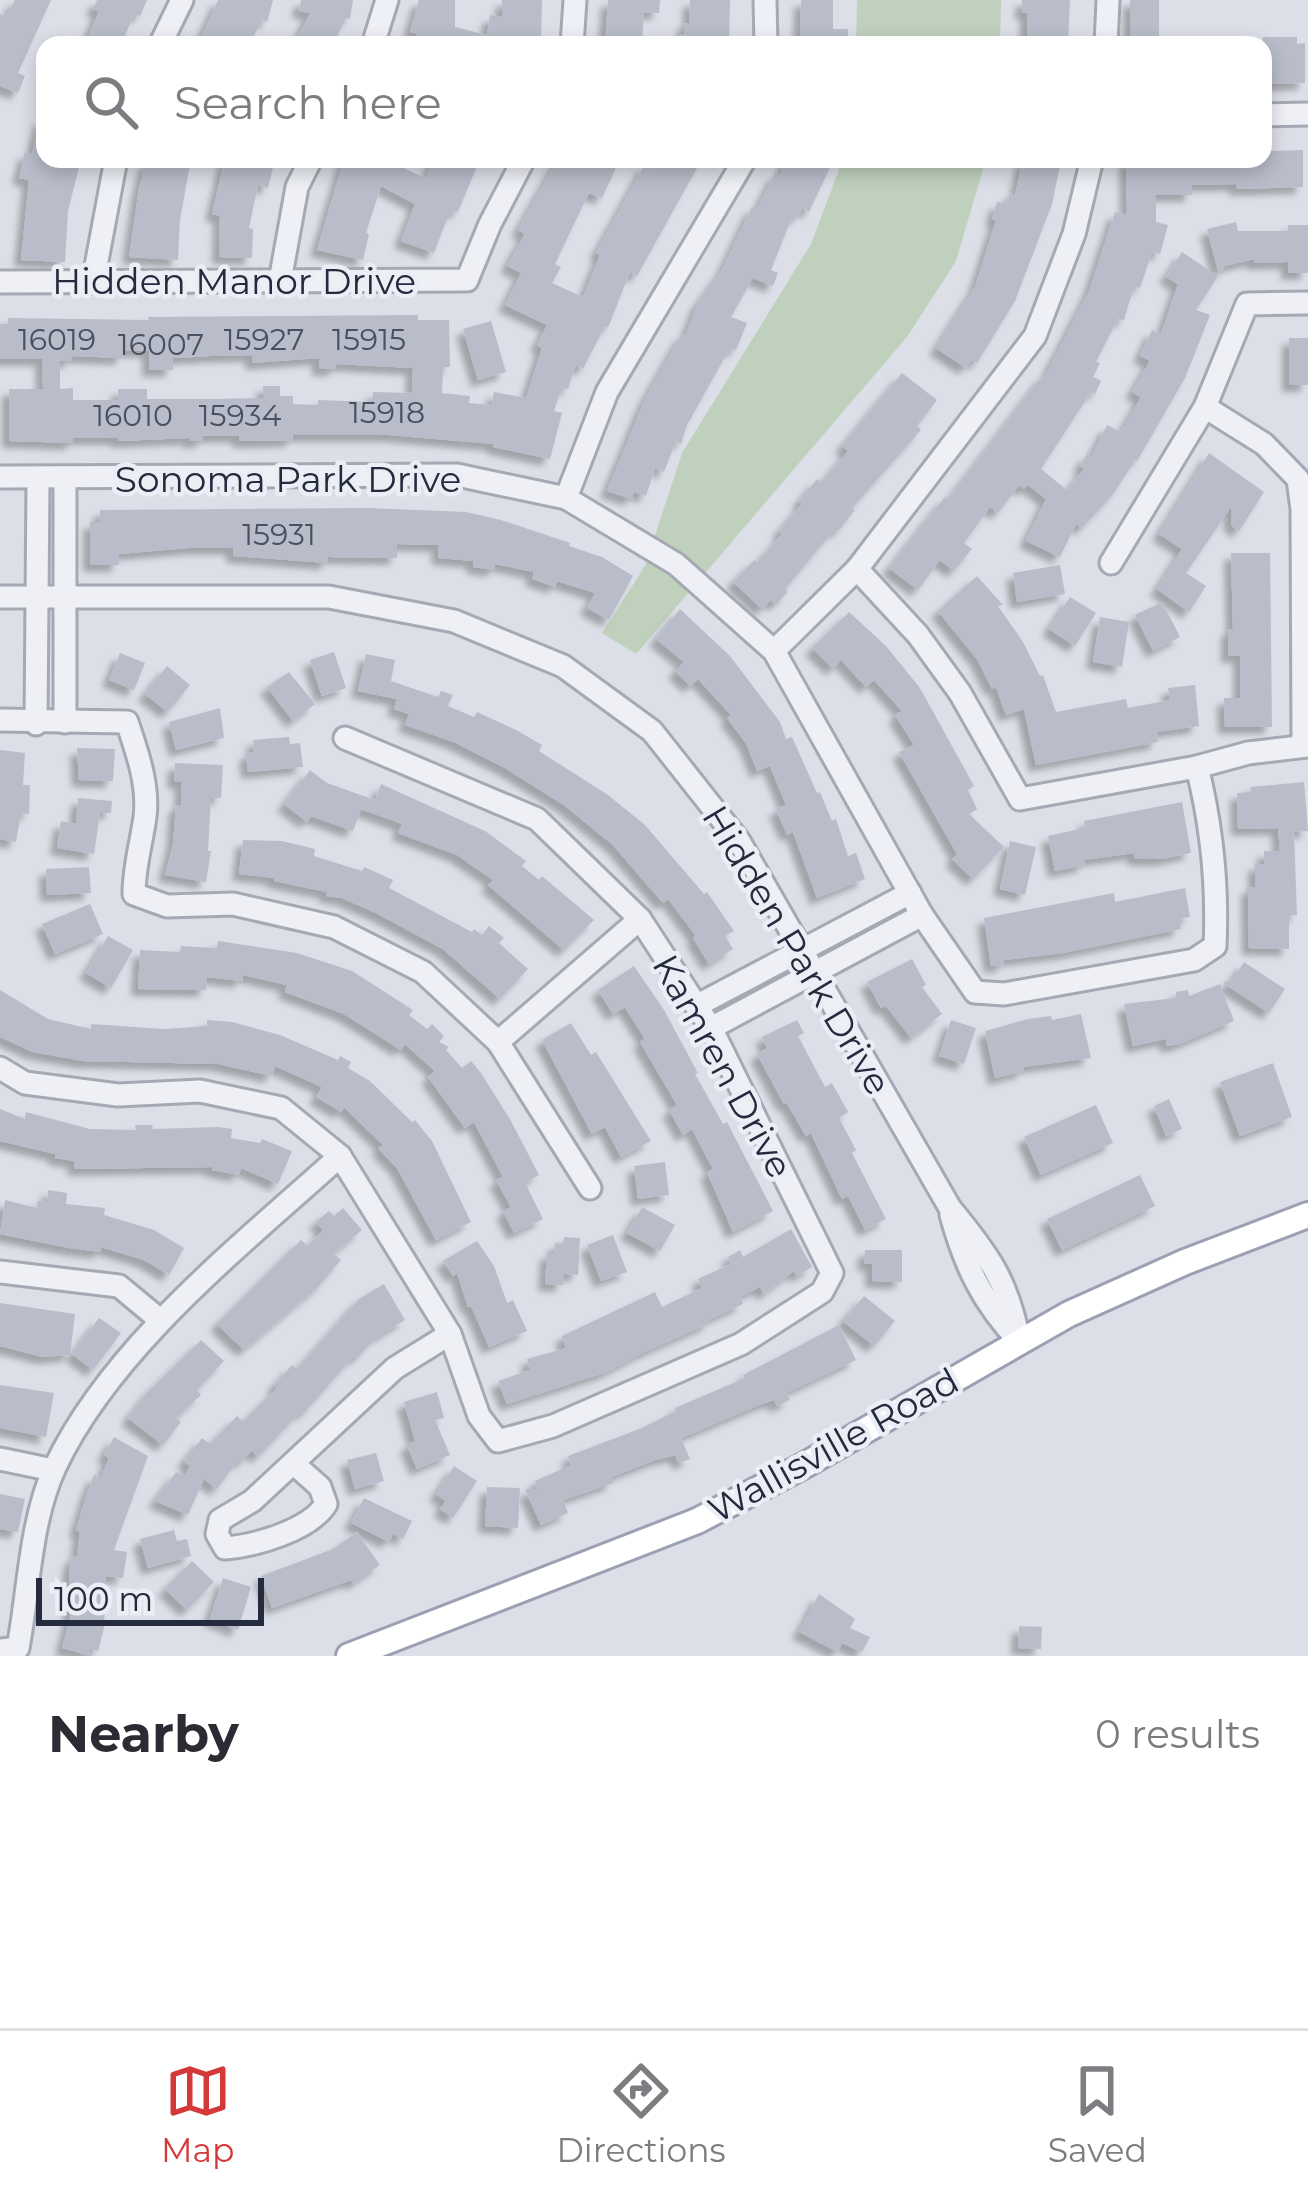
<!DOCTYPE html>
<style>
body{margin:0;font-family:Montserrat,sans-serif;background:#f7f7f7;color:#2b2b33}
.scale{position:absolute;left:36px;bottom:30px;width:228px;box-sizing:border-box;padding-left:12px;border:6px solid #252b3e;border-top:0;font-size:33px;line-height:42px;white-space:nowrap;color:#252b3e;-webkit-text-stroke:9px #ebeef5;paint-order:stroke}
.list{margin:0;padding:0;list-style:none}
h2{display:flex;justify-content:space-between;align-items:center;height:156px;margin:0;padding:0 48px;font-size:51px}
h2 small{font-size:39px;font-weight:400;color:#7c7c81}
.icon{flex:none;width:66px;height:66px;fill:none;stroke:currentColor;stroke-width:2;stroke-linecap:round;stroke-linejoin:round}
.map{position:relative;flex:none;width:1308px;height:1656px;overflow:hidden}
.search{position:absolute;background:#fff;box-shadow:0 6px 18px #0003;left:36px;right:36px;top:36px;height:132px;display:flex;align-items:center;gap:30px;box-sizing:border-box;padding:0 42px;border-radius:24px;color:#7c7c81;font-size:45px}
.sheet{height:372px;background:#fff}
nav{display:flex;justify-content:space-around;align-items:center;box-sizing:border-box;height:168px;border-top:3px solid #e1e1e2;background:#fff;font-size:33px;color:#7c7c81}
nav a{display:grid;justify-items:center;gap:6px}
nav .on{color:#d4393a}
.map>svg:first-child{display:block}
</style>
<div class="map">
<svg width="1308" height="1656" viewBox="0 0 1308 1656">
<defs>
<filter id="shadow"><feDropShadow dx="-7" dy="7" stdDeviation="3" flood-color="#0004"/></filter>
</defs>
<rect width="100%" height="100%" fill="#dcdfe7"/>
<g fill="#bfd1bd">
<polygon points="857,0 1001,0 1000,45 856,45"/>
<polygon points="843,159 986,159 956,261 907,337 636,654 602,633 645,566 682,453 811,244"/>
</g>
<g fill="#b9bdca" fill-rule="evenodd" filter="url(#shadow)">
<polygon points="15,0 51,0 18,73 25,76 18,93 0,86 0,14 6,17"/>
<polygon points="97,0 147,0 140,16 134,14 121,45 85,45 99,11 93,9"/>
<polygon points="218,0 273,0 267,22 261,20 250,45 198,45"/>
<polygon points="301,0 353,0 350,19 346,18 333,45 294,45 310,13 299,11"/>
<polygon points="419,0 455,0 455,27 487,35 490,15 502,17 502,0 542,0 541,43 414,45 417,34 410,32"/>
<polygon points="608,0 660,0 659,13 644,12 642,45 605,45"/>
<polygon points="690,0 730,0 729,45 677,45 677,34 684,34 684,23 689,23"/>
<polygon points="801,0 833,0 833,29 848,29 848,45 800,45"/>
<polygon points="1022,0 1070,0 1068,45 1027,45 1027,13 1022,13"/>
<rect x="1130" y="0" width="29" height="45"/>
<polygon points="1263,37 1297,37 1297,44 1305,43 1305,83 1263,84"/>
<polygon points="41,118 45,119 45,159 80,163 68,211 65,262 21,260 29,180 19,178 25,152 32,154"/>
<polygon points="1303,150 1303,187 1236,189 1236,184 1192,185 1192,195 1156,195 1156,222 1168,225 1160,254 1152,252 1140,288 1134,286 1124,320 1118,319 1096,362 1100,363 1093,377 1101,381 1095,394 1091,392 1041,469 1067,490 1084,469 1080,466 1087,454 1091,457 1107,425 1121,432 1141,397 1132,392 1150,361 1140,356 1152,330 1161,334 1178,284 1166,277 1182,252 1218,276 1196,310 1210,315 1185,378 1137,461 1135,460 1114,493 1082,528 1076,524 1060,557 1026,541 1046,499 1028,485 1024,489 1019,485 998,513 990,507 964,543 972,549 954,571 940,560 918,590 889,568 945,497 948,500 1043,375 1045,377 1089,291 1115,212 1127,215 1126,159 1263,159 1263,151"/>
<polygon points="152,159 191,159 180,220 178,260 129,257 139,188 146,162 152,163"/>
<polygon points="225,159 275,159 268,188 258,185 249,228 253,229 252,258 219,257 220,216 212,214"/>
<polygon points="344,159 383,159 426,178 433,159 480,159 458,212 453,210 447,219 434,253 401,241 415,204 381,186 366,233 369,234 363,260 317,250"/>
<path d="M558,159H620L602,198L589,193L555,264L561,267L552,283L583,297L600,255L596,253L645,164L656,170L661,159H702L637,276L630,272L608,328L605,326L583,369L576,365L568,389L562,387L554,411L562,413L550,459L493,447L494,444L389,435H293V440L256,441H239V436H203V441H190V438L118,441V438H73V443L9,441V389H43L42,359H0V324H8V318L149,320L148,317L418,315V320H449L450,367H443L442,393L470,396L469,403L492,405L494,392L526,398L542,348L537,345L547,325L505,305L521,273L507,266L525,234L518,230ZM123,350L149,351V370H173V358L210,356L252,355V363L319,358V369H336V364L413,368L412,393L373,392L372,402L318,400V405L293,404V396H280V386H263V398L212,399H147V389H118V400H73V388L60,389V361H72L71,356L123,358Z"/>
<polygon points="786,159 834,159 809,212 802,208 798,218 793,215 771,270 778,273 773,286 753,278 731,317 747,323 736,350 730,348 687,425 681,444 676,441 664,472 655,468 646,496 634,492 632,499 607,491 645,399 682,334 685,336 698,303 722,270 752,207 757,209 775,173 780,176"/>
<polygon points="1023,159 1060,166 1052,204 1015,301 977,363 971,360 966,368 936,348 975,287 996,220 992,219 997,202 1007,204 1010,193 1015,195"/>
<polygon points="1236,222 1238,231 1288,231 1288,225 1308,225 1308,273 1288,273 1288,262 1254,263 1254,259 1225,266 1219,275 1207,229"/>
<polygon points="491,321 506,372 478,380 463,329"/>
<rect x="1289" y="338" width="19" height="47"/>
<polygon points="902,373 937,400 917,426 921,430 852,508 855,510 837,532 834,530 785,589 788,592 776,604 771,600 762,609 733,582 754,560 757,563 782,534 779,531 802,504 799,501 817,479 821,483 848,451 842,446"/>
<polygon points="1209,453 1264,492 1239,531 1231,525 1231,507 1186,573 1206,586 1189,612 1157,589 1182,549 1159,534"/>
<polygon points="368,508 466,512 501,520 570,543 569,546 602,557 633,576 609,620 587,608 595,593 557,581 555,587 532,579 534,572 495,564 495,570 473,567 474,561 438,558 439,545 397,544 397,558 328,557 328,563 233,556 233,548 188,548 119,554 119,565 90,565 90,522 100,522 100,510"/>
<polygon points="1231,553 1270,553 1272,727 1225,727 1224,698 1240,698 1240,656 1228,656 1228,629 1233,629"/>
<polygon points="1060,565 1065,594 1017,602 1013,573"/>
<polygon points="977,576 1003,605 998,606 1023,642 1040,676 1043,675 1056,712 1126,699 1128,708 1170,700 1168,688 1195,685 1199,726 1157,732 1158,742 1036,765 1024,709 1006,715 996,687 992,689 977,659 938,611"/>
<polygon points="1070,597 1096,613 1075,646 1049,629"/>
<polygon points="1162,602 1180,637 1153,651 1135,615"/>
<polygon points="680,609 730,656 780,722 786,739 792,737 817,793 820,792 832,821 836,819 848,856 856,853 865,879 817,898 793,832 787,835 776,809 786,805 770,766 757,771 746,743 727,718 731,715 698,679 690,686 675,671 684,662 656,639"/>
<polygon points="849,612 886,646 920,688 974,786 968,790 977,809 969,814 1004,847 973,879 952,859 957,854 899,752 914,745 895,715 902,711 874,680 866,687 841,660 833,669 812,648"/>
<polygon points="1100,617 1129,622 1122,667 1093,662"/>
<polygon points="334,652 346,688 322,696 310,660"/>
<polygon points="120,653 145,663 134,690 109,680"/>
<polygon points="366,654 395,660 391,681 438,697 441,691 453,695 448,706 474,717 477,712 516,730 542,745 539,751 608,795 645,825 704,894 707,892 734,931 725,936 733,949 709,964 693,938 696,936 668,899 663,903 613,845 564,805 505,768 454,742 405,725 409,714 394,709 397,699 358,691"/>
<polygon points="167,666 190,685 168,712 145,694"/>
<polygon points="289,672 315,704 293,721 267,687"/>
<polygon points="220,708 224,738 176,750 169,722"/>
<polygon points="289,737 290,744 300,743 303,767 248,772 246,753 254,752 253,740"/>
<polygon points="77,748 115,749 113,781 79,780"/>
<polygon points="0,750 25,753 23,785 30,785 29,814 21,813 16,842 0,839"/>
<polygon points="175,763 223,765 221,798 211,798 208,851 211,851 206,882 165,875 173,844 176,805 181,805 182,782 174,782"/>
<polygon points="310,770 327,783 375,800 381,784 485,831 526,861 522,866 539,880 542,876 594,920 564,950 488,885 493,880 457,855 398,833 402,824 361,809 353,831 311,816 307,822 284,804"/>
<polygon points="1304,782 1308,831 1294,832 1297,915 1289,915 1289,949 1249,948 1248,887 1255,887 1255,864 1264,864 1264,851 1280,851 1278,828 1238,829 1237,793 1251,792 1250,787"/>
<polygon points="78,798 112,801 111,813 100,813 94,854 57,848 61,821 76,824"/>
<polygon points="1182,802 1191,853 1162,859 1135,859 1134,853 1084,860 1085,865 1055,871 1048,836 1085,828 1084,821"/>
<polygon points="243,840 282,841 315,849 314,856 362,871 364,867 393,880 389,888 472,932 474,929 482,935 489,926 504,938 499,943 528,969 500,999 443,949 376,913 342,898 326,896 327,892 274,881 274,878 239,874"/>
<polygon points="1010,841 1036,847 1025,895 1000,889"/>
<polygon points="89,867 91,893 47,895 46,869"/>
<polygon points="1185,888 1190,917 1179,919 1181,929 1063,953 1004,960 1004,965 991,966 984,918 1114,893 1115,902"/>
<polygon points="90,904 103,934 55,954 42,924"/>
<polygon points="108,936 133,950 111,988 86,973"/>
<polygon points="218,941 297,953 352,971 413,1010 409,1015 427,1029 432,1024 444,1036 439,1042 449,1047 446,1050 462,1068 471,1061 481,1073 511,1121 539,1175 525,1183 543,1219 514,1233 503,1211 511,1207 496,1180 503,1177 474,1122 465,1128 428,1077 435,1071 405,1044 401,1050 344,1014 285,992 287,985 243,975 242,981 207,977 206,990 138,989 140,950 180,952 181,946 217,948"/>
<polygon points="912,959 926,985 922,987 942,1014 911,1038 886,1006 881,1008 867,982"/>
<polygon points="1244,962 1285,989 1269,1013 1223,983 1233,979"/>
<polygon points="634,966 664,1010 698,1073 695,1074 723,1124 727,1122 773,1211 733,1232 707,1172 713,1169 692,1129 683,1135 669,1110 677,1105 640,1042 645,1039 625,1007 613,1014 598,990"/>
<polygon points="1220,984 1234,1021 1179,1044 1167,1046 1166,1039 1133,1046 1124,1004 1176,998 1176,992 1188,990 1189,996"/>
<polygon points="0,990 48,1019 91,1029 91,1024 164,1029 207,1026 207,1020 232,1022 280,1035 338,1060 340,1056 351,1062 348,1068 370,1081 412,1122 415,1120 432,1141 471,1222 436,1240 397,1168 378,1148 383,1145 344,1107 341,1112 316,1097 322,1087 275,1066 272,1076 218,1064 83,1061 33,1052 0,1037"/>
<polygon points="1081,1014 1091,1058 1023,1067 1024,1071 995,1078 985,1031 1028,1019 1051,1016 1052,1020"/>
<polygon points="797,1020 804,1033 798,1036 825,1087 832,1083 848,1112 839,1118 856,1150 852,1153 886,1219 865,1230 848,1196 842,1199 811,1133 806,1136 787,1103 784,1104 757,1054 767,1048 762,1037"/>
<polygon points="951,1020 976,1028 964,1064 939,1056"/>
<polygon points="571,1023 591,1055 596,1052 651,1141 621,1157 605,1127 592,1134 542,1040"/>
<polygon points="1273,1063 1292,1117 1240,1136 1220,1082"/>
<polygon points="1169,1099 1182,1129 1166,1136 1154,1106"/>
<polygon points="1096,1105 1113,1143 1041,1175 1024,1137"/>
<polygon points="0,1109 25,1119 26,1112 90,1129 136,1130 135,1125 152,1125 153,1129 219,1127 232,1129 231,1138 260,1143 262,1139 292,1151 278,1184 241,1168 239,1175 212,1170 212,1167 74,1169 75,1161 55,1158 55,1154 0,1141"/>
<polygon points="665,1162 669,1195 638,1199 634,1166"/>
<polygon points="1140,1175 1155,1206 1062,1250 1047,1219"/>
<polygon points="48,1190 67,1193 66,1204 105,1208 104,1215 154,1230 184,1248 169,1275 144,1260 101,1247 101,1252 69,1248 0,1234 5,1200 37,1208 38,1201 47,1202"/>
<polygon points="642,1207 675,1225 660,1251 627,1233"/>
<polygon points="343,1208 362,1230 334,1254 341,1260 317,1288 244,1350 217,1324 301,1240 308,1246 323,1230 316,1222 329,1211 334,1216"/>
<polygon points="791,1229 812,1267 797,1276 794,1271 764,1294 760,1287 740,1297 743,1304 708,1320 710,1323 640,1354 607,1372 507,1404 498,1381 530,1370 527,1359 566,1348 562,1336 655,1292 662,1307 702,1288 698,1279 731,1264 728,1257 740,1250 743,1257"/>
<polygon points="613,1235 627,1272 601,1281 587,1245"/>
<polygon points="564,1237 580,1238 578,1275 564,1274 563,1285 545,1284 547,1253 554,1253 555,1243 563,1244"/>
<polygon points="477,1241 494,1266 507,1303 513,1300 527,1331 489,1347 471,1306 468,1307 457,1273 453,1276 443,1261"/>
<polygon points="865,1250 902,1250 902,1282 872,1281 872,1264 864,1264"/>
<polygon points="384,1284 405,1320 375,1338 357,1358 354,1356 304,1413 301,1411 258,1457 252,1451 241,1462 238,1460 217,1489 204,1479 188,1515 155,1501 176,1472 184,1476 190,1466 184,1461 202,1438 210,1444 237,1416 243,1422 277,1388 274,1385 292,1365 297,1369 359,1299"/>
<polygon points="864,1296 895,1321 874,1346 843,1321"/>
<polygon points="0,1303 75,1314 70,1355 43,1357 0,1346"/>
<polygon points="99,1318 121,1333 93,1370 72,1354"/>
<polygon points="839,1325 856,1360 786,1393 790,1400 777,1406 774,1400 759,1405 681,1438 690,1459 679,1463 676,1455 655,1460 611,1477 613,1483 563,1500 568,1513 541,1525 525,1489 538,1489 535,1481 571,1465 568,1456 642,1428 676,1411 675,1408 745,1378 743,1375"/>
<polygon points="201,1340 224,1361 197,1390 201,1395 176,1418 181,1422 163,1445 128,1418 146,1394"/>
<polygon points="0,1385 54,1393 46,1437 0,1428"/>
<polygon points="437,1392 444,1418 435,1420 450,1455 417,1469 407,1445 415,1441 404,1402"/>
<polygon points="114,1437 148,1456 114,1550 127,1552 123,1578 106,1576 104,1628 98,1651 89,1649 88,1655 62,1648 70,1618 69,1570 72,1556 77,1556 80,1532 76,1530 87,1493 94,1475 101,1478 109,1458 104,1455"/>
<polygon points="376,1453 384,1481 355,1489 347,1460"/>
<polygon points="454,1466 477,1481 453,1518 440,1509 446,1501 436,1494"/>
<polygon points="487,1487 520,1488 518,1528 485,1526"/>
<polygon points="0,1494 25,1499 18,1532 0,1529"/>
<polygon points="364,1498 412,1521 403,1539 393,1534 389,1542 351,1523"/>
<polygon points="174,1530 177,1541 187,1539 191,1556 148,1568 140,1539"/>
<polygon points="357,1532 380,1565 353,1584 351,1580 272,1608 261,1576 333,1549"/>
<polygon points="192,1561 214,1582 187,1610 165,1589"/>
<polygon points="223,1578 251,1587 238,1630 210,1619"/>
<polygon points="819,1594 855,1619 850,1628 870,1637 862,1652 842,1643 838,1652 799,1632"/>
<polygon points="1019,1626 1042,1627 1041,1649 1018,1648"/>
</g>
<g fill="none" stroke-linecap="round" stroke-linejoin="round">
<g stroke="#a5a9b4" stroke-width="27">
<g id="minor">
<polyline points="765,0 766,45"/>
<polyline points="160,45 182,0"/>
<polyline points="373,45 387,0"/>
<polyline points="572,45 575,0"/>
<polyline points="1106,45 1108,0"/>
<polyline points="1263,115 1308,114"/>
<polyline points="280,281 297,187 311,159"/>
<polyline points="0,282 467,280 490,224 524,159"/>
<polyline points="93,282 116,159"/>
<polyline points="1205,407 1264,444 1298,479 1302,509 1303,746"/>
<path d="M0,477L457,475L566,498L676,564L774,651L922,915L975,992L1004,994L1194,960L1215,946C1218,883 1212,827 1197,767"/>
<polyline points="65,478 65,722"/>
<polyline points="566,498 607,392 745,159"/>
<polyline points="1111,563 1205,407 1247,304 1308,303"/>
<polyline points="857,569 918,635 960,693 1020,799 1197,767 1248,753 1308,746"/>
<path d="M0,597H329L454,621L563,666L652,731L739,841L950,1208C988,1254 1008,1281 1019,1341"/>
<polyline points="774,651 857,569 1035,336 1074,234 1092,159"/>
<path d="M0,720L127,722C137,752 149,785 145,817C141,845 134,867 134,894L167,906L233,904L334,927L423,972L498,1042L590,1188"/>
<polyline points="36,724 38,478"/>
<polyline points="696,1006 910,893"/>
<polyline points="711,1028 922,915"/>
<polyline points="498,1042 640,919"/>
<polyline points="0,1068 25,1083 118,1095 200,1091 281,1108 340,1156 450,1334 479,1416 498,1441 553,1426 741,1344 822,1292 832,1273 711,1028 640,919 537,819 345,738"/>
<path d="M951,1215C965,1266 983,1303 1019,1341"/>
<polyline points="0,1272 119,1286 160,1320"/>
<polyline points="0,1459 53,1470"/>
<path d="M293,1463L320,1487L326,1504C310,1530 255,1546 225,1548L217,1534L220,1520L252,1501L395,1368L450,1334"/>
<path d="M0,1650L18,1648C29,1590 30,1521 55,1467C112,1346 243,1244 340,1156"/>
</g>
</g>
<g stroke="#9ba1b3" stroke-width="30">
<polyline id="major" points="349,1656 697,1521 803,1466 1069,1314 1185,1262 1308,1215"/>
</g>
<use href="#minor" stroke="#eff0f5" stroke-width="21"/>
<use href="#major" stroke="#fff" stroke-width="24"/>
</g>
<g text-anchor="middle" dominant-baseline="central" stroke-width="9" stroke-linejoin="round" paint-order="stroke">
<g font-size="30" fill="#4a5061">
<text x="57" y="339">16019</text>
<text x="264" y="339">15927</text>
<text x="369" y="339">15915</text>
<text x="161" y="344">16007</text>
<text x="387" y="412">15918</text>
<text x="133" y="415">16010</text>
<text x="240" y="415">15934</text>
<text x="279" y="534">15931</text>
</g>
<g font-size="36" fill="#252b3e" stroke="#ebeef5">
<text x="234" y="281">Hidden Manor Drive</text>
<text x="288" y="479">Sonoma Park Drive</text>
<text transform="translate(797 950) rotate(59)">Hidden Park Drive</text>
<text transform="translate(723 1066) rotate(61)">Kamren Drive</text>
<text transform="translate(833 1445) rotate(-29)">Wallisville Road</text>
</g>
</g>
</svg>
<div class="scale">100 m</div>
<div class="search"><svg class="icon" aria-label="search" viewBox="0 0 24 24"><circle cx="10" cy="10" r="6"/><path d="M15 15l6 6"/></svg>Search here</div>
</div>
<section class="sheet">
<h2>Nearby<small>0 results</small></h2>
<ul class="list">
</ul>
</section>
<nav>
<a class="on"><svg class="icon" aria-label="map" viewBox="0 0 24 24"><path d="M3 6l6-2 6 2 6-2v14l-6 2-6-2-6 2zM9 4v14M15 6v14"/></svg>Map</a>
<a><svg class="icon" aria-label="directions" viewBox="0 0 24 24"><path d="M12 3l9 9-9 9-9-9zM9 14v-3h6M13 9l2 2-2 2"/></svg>Directions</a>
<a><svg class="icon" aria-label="saved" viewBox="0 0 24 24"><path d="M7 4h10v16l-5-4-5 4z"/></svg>Saved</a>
</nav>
